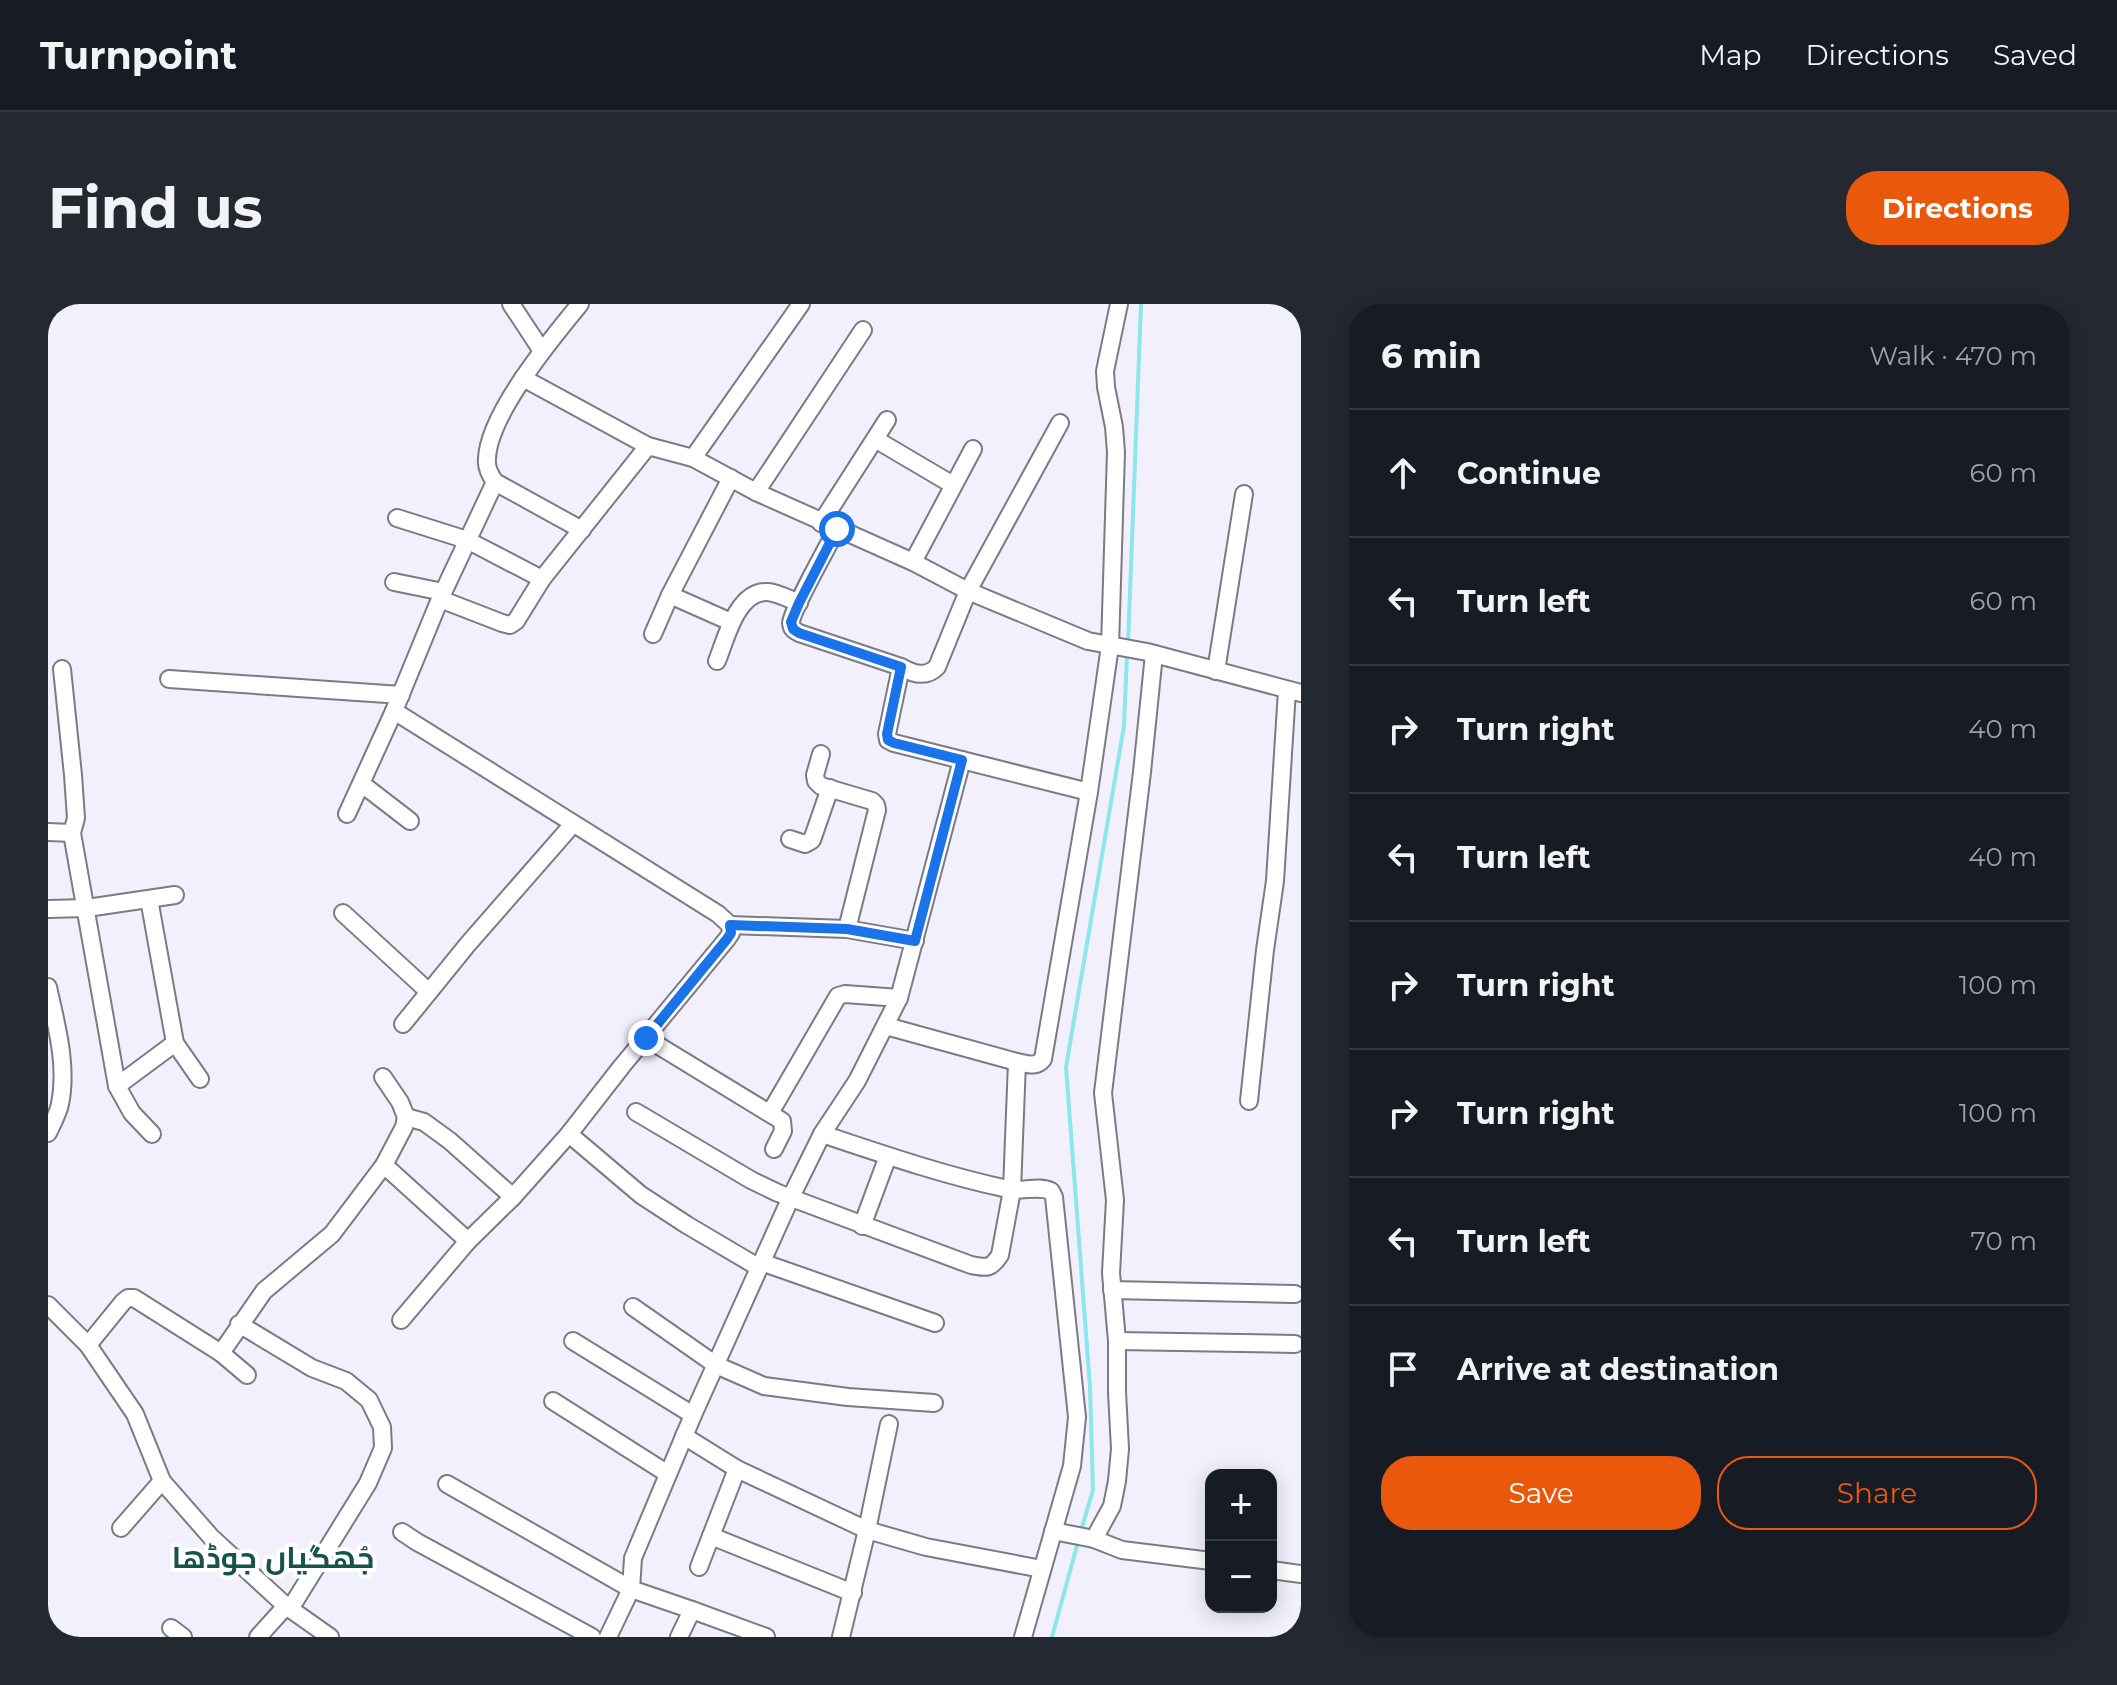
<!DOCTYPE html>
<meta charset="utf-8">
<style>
body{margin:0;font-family:Montserrat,Cairo,sans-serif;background:#242831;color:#f1f3f6}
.controls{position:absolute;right:24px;bottom:24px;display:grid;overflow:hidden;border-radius:16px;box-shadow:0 4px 20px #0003}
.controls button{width:72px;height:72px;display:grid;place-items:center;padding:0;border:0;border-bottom:2px solid #363941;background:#171b24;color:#f1f3f6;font:40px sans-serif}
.stop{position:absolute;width:24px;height:24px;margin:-18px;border:6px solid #1a73e8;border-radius:50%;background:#fff}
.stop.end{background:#1a73e8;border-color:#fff;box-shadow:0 2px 8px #0008}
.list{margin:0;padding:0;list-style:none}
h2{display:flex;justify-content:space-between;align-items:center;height:104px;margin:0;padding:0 32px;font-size:34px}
h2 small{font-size:26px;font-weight:400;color:#9ea1a6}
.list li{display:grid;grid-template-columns:52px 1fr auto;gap:24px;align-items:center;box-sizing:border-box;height:128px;padding:0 32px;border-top:2px solid #363941}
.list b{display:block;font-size:30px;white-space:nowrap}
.list em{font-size:26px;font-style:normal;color:#9ea1a6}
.actions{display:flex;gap:16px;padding:24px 32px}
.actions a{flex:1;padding:18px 0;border:2px solid #ea580c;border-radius:32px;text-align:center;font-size:28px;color:#ea580c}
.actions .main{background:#ea580c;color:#fff}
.icon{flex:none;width:44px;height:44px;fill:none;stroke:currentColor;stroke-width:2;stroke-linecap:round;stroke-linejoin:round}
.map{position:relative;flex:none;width:1253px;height:1333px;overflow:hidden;border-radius:32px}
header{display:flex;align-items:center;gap:48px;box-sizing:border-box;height:112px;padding:0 40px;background:#171b24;border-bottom:2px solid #363941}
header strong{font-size:38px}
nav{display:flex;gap:44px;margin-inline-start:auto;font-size:28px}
.intro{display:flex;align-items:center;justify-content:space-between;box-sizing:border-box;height:192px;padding:0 48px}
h1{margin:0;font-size:56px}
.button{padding:20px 36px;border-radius:32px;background:#ea580c;color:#fff;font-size:28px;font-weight:700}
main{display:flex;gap:48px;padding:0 48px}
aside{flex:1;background:#171b24;border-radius:32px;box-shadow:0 4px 20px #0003}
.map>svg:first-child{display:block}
</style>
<header>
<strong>Turnpoint</strong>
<nav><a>Map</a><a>Directions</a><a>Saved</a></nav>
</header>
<div class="intro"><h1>Find us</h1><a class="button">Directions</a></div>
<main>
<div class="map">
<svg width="1253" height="1333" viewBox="0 0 1253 1333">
<rect width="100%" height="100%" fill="#f2f0fd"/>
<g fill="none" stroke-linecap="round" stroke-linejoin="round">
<g stroke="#8ce6ed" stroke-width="4">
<polyline points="1080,341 1093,0"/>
<polyline points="1032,1230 1045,1186 1042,1083 1018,763 1076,422 1079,350"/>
<polyline points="1004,1333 1030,1238"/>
</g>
<g stroke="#7b7a85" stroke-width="20">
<g id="street">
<polyline points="463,0 494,47"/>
<path d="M532,0C504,34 440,111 439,155C438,163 442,171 447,178L534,226"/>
<polyline points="475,74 600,142 645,154 708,188 865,258 920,287 1040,337 1099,348 1253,389"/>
<polyline points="827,135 905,181"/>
<polyline points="645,154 753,0"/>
<polyline points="708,188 815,26"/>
<polyline points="349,214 419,236 494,275"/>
<polyline points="773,219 839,116"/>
<path d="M789,225C781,240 743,308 743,319C744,326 746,326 751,329L853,363C865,370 878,374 889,363L920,287L1012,119"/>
<polyline points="865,258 925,145"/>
<polyline points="346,278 395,288"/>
<polyline points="622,291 683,318"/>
<polyline points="392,295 454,319 462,321 468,317 494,275 600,142"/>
<polyline points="605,330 622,291 683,174"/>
<path d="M669,357C678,335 689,286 720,288C730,289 741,295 751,299"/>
<polyline points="853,363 839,430 840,436 846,439 1041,488"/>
<polyline points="14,365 25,471 28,514 24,529 69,782 84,809 104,830"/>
<polyline points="1168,367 1196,190"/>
<polyline points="121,375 353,391"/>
<polyline points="346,407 670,610 682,621 683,629 679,635 574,762 521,830 465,893 420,937 353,1016"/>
<polyline points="773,450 767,471 768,477 773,482 824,497 828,501 829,506 799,625"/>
<polyline points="314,480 362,517"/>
<polyline points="299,510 346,407 392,295 447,178"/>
<polyline points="0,528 24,529"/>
<polyline points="742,535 757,540 764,536 782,484"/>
<polyline points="101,595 127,739 152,775"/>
<polyline points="0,605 39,604 127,591"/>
<polyline points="295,609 381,688"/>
<polyline points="682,621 799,625 867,637"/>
<path d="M0,683C8,720 20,761 12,800C10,810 4,820 0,829"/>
<polyline points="355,720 420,640 525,520"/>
<path d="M838,722L969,758C979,760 988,764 995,755L1041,488L1062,342L1068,148L1066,123L1058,83L1057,67L1071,0"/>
<polyline points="598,734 734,817 735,827 726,845"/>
<polyline points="69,782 127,739"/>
<polyline points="1201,797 1217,646 1227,577 1239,386"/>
<path d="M588,808L703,876L730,889L923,961C939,964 943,965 952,951L964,886L969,758"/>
<polyline points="722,809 790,692 797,690 851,694"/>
<polyline points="358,813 376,818 402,837 465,893"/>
<polyline points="521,830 593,891 639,921 710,963"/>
<path d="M774,830C834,850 898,872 960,885C974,888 990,881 1003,887L1006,893L1029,1113L1024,1162L975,1333"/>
<polyline points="336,861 420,937"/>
<polyline points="814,922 840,852"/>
<polyline points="713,958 887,1019"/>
<polyline points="1064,986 1247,990"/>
<polyline points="0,1001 40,1041 87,1110 114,1177 163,1233 238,1302 282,1333"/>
<polyline points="585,1003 668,1061 716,1082 800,1093 886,1099"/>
<polyline points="191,1020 264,1064 298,1077 321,1096 334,1123 335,1144 320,1179 242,1305"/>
<polyline points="525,1037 645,1111"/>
<polyline points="1069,1037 1247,1040"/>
<polyline points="40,1041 75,998 80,994 86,994 173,1049 199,1071"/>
<polyline points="173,1049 216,987 284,930 336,861 356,823 358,813 352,798 335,773"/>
<polyline points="505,1097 620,1170"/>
<polyline points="636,1132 689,1165 819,1226 878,1243 994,1265"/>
<polyline points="399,1180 583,1285 644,1306 631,1333"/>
<polyline points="73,1224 114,1177"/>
<polyline points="1005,1227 1046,1235 1074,1246 1163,1257"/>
<polyline points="354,1228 369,1238 544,1333"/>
<polyline points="663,1232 805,1289"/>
<polyline points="1046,1235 1064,1202 1069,1177 1072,1145 1069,1088 1069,1037 1063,969 1067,896 1055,789 1094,468 1106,350"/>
<polyline points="651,1263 689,1165"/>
<polyline points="1223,1266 1253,1270"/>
<polyline points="644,1306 718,1333"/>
<polyline points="123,1324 135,1333"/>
<polyline points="210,1333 238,1302"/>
<polyline points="560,1333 583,1285 585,1254 645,1111 743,893 774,830 809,777 851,694 914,456"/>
<polyline points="793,1333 819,1226 841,1120"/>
</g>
</g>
<use href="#street" stroke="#fff" stroke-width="16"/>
</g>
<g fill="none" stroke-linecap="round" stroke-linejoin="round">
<polyline stroke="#1a73e8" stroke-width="10" points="598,734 679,635 683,629 682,621 799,625 867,637 914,456 846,439 840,436 839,430 853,363 751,329 745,325 743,318 751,299 789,225"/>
</g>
<g text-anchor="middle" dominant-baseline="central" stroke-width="8" stroke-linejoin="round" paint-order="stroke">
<g font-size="30" font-weight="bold" fill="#17524d" stroke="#fff">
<text x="225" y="1253">جُھگیاں جوڈھا</text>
</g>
</g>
</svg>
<div class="controls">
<button>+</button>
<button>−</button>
</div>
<div class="stop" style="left:789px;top:225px"></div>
<div class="stop end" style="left:598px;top:734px"></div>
</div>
<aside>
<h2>6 min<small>Walk · 470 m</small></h2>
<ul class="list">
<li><svg class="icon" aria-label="ahead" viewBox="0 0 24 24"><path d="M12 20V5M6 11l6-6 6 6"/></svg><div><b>Continue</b></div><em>60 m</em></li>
<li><svg class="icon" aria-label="left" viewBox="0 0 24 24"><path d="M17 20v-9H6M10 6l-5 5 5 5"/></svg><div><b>Turn left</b></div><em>60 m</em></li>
<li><svg class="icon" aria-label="right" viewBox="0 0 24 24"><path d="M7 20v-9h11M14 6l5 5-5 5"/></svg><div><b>Turn right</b></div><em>40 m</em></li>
<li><svg class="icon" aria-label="left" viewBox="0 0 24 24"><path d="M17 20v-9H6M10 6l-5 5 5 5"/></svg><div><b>Turn left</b></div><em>40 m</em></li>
<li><svg class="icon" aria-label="right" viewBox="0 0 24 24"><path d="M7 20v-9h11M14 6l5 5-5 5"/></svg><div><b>Turn right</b></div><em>100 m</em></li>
<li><svg class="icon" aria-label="right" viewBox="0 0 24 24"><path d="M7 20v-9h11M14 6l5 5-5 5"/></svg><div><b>Turn right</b></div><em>100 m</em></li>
<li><svg class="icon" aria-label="left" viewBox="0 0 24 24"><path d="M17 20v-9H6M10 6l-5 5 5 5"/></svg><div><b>Turn left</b></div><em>70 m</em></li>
<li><svg class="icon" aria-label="arrive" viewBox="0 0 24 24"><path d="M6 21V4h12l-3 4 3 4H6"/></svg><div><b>Arrive at destination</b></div></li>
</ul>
<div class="actions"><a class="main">Save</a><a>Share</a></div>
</aside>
</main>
